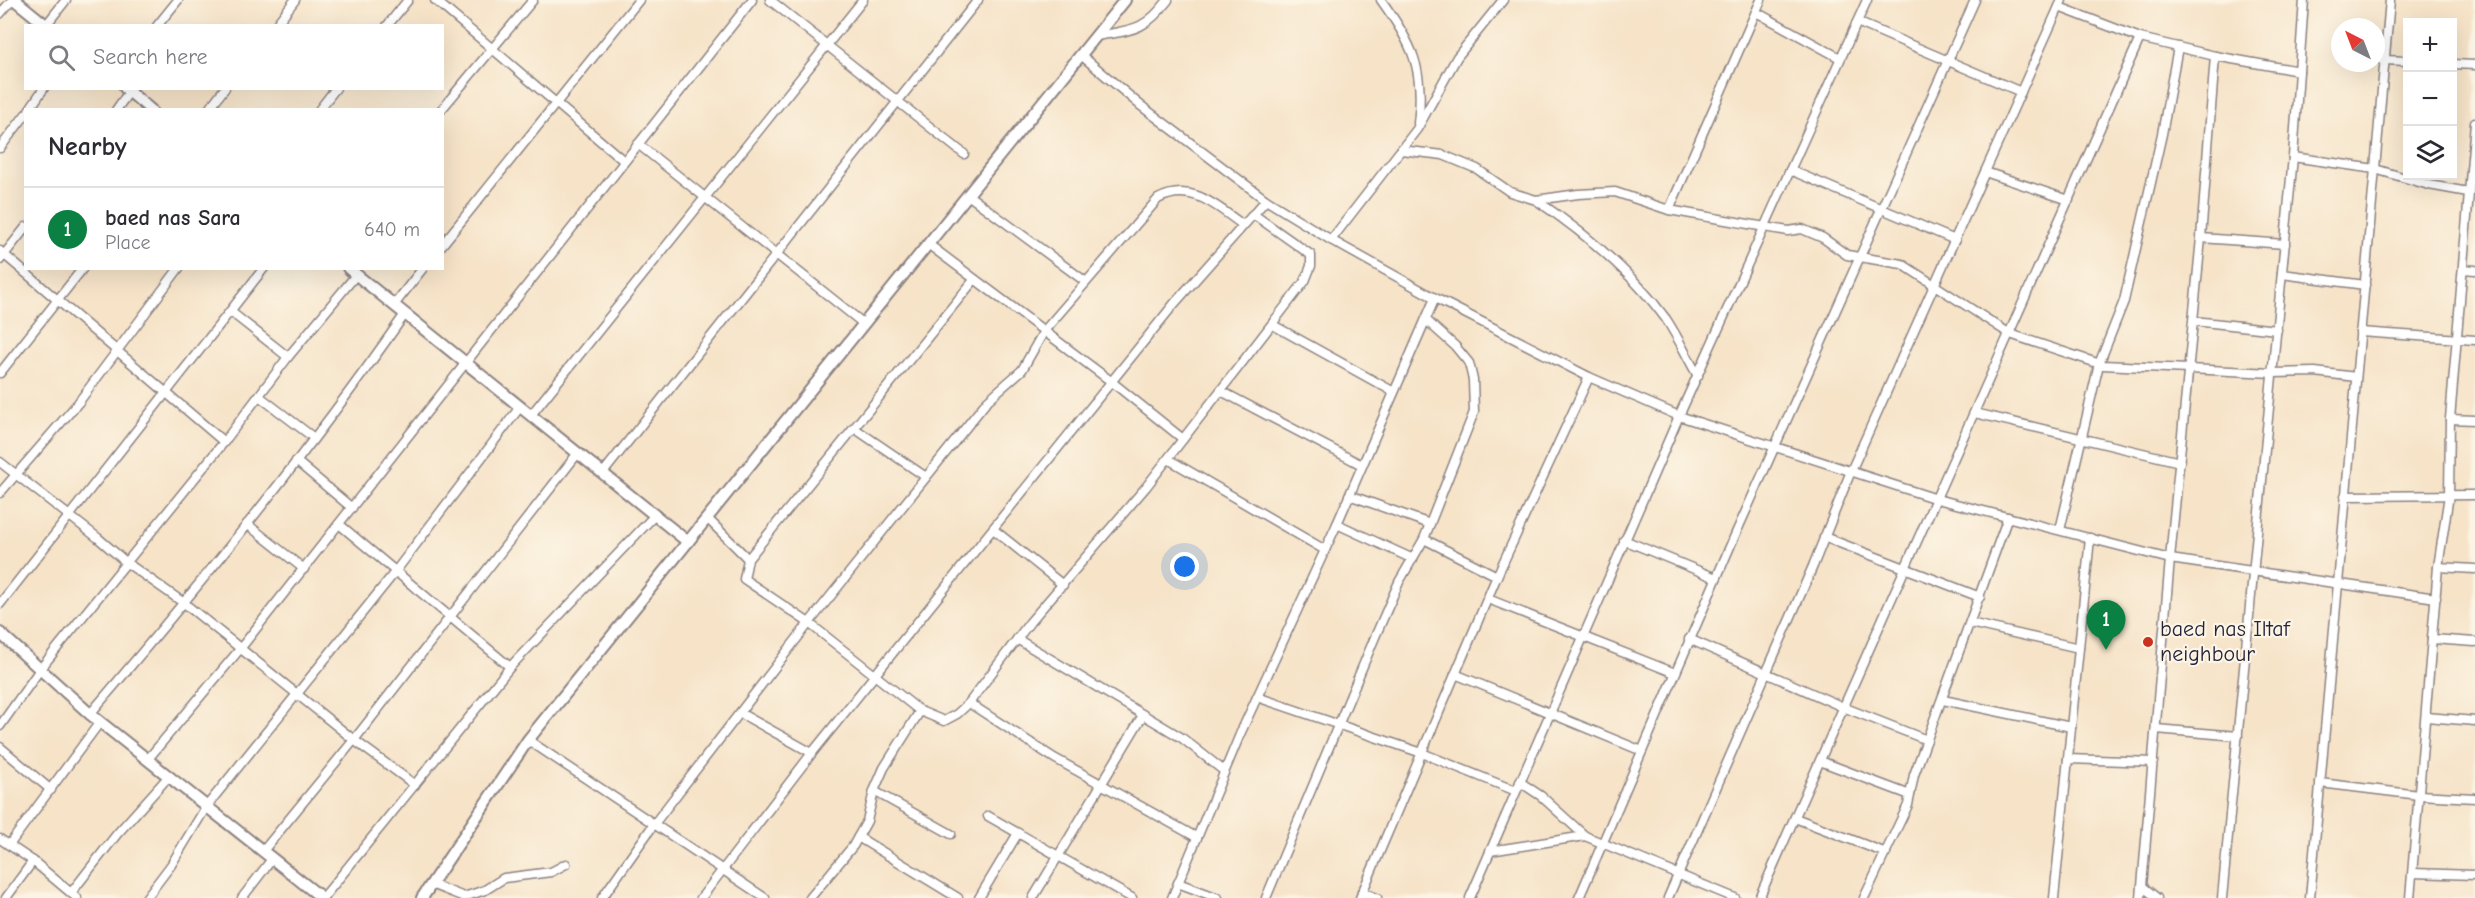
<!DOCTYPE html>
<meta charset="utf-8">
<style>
body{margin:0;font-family:"Comic Neue",sans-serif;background:#f2f2f3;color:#2b2b33}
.controls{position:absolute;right:18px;top:18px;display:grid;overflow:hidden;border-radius:0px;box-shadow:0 6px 24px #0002}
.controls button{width:54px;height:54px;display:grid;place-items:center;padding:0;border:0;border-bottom:2px solid #e1e1e2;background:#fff;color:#2b2b33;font:30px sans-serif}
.compass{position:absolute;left:2331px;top:18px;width:54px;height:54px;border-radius:50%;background:#fff;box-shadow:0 6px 24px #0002;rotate:318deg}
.you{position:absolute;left:1185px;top:567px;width:21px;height:21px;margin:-15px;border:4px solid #fff;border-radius:50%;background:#1a73e8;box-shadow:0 0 0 9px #1a73e833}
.badge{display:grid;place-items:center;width:39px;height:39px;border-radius:50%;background:#0b8043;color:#fff;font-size:20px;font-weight:700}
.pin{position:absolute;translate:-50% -50px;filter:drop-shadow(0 2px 3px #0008)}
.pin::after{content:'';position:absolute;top:32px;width:21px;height:18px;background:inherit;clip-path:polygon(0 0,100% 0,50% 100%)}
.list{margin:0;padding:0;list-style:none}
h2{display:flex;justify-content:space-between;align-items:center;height:78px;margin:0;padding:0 24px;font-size:26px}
h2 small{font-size:20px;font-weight:400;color:#7c7c81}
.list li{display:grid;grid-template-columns:39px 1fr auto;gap:18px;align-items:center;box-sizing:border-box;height:84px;padding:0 24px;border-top:2px solid #e1e1e2}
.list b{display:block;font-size:22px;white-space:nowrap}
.list p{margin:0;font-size:20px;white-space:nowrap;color:#7c7c81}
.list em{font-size:20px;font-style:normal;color:#7c7c81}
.icon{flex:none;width:33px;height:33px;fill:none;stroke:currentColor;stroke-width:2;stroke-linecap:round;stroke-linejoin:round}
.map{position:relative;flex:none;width:2475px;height:898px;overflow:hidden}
.search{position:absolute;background:#fff;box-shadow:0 6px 24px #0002;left:24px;top:24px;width:420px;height:66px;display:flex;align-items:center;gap:15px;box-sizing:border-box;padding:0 21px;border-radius:0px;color:#7c7c81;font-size:22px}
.panel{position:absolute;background:#fff;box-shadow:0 6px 24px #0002;left:24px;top:108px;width:420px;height:162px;border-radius:0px}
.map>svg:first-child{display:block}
</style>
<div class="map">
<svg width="2475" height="898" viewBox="0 0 2475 898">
<rect width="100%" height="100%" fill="#fcf5e5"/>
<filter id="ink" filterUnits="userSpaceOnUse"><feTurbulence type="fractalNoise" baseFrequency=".0167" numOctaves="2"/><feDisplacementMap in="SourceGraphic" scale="12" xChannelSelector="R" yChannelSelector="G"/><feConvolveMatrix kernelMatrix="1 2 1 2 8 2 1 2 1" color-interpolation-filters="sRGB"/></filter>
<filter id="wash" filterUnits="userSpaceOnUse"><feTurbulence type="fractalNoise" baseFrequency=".008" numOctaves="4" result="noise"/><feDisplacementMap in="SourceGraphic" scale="24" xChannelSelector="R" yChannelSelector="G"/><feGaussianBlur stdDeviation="1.35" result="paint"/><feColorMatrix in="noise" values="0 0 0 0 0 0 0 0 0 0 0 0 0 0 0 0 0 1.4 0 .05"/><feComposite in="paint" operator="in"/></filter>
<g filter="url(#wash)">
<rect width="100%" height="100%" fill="#f6e3c8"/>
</g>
<g filter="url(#ink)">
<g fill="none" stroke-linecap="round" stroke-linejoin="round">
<g stroke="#8c8282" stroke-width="11">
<g id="minor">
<polyline points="435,0 624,161"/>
<polyline points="770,0 964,154"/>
<path d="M1381,0C1412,43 1425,69 1418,123"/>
<polyline points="2059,7 2140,38 2215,56 2299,71"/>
<polyline points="1756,12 1840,58"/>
<polyline points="0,14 12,0"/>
<polyline points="1857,22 2021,92"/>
<polyline points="46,25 66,0"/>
<polyline points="157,26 178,0"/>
<polyline points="275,26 295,0"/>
<polyline points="387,26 408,0"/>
<path d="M1096,36C1132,30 1145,31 1168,0"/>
<polyline points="1081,55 1140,105 1266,200 1331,240 1435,298 1589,377 1679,416 1937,499 2170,559 2436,598"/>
<polyline points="2383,60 2408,61"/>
<polyline points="2452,64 2475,65"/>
<polyline points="29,110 44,88"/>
<polyline points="116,110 129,92"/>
<polyline points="208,110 225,88"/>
<polyline points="319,110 336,88"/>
<polyline points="441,110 533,0"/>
<polyline points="638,144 864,324"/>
<polyline points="0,148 26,114"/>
<polyline points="1401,150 1443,155 1477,169 1510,192 1536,200 1578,194 1615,192 1669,210 1788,231 1802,229 1823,238 1847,255 1902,264 2010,334 2103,365 2273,373 2315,372 2356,377"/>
<polyline points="2293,157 2375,169 2429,185 2468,192"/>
<polyline points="1790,170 1955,240"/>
<polyline points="1985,172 2069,200"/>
<polyline points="968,195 1086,282"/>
<path d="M1536,200C1585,233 1631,271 1666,319C1678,337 1687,357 1698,376"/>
<polyline points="1669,210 1761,0"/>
<polyline points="2201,238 2285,244"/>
<polyline points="1331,240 1417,129 1457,57 1503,0"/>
<polyline points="928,244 1112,382 1183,439"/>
<polyline points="442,245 639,0"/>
<polyline points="0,251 224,442 288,357 356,275"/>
<polyline points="0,260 26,227"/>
<polyline points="2463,269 2475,270"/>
<polyline points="2282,274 2365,285"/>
<polyline points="394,305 423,268"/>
<polyline points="231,312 288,357"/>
<polyline points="2194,321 2277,330"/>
<polyline points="1273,325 1394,392"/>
<polyline points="2360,332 2475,340"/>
<polyline points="0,373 83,268"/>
<polyline points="1221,391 1362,465"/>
<polyline points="259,396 314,438"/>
<polyline points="1975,413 2180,462"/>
<polyline points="531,415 863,0"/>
<polyline points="2450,419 2475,420"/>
<polyline points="854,428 926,477"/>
<polyline points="1168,459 1325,550"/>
<polyline points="296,461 352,508"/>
<polyline points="0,462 98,538 127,563 184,603 354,740 415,785"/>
<polyline points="603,473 978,0"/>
<polyline points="0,493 78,403 179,268"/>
<polyline points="1349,495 1430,524"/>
<polyline points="2345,496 2475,495"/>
<polyline points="707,518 748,559"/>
<polyline points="247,524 304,569"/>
<polyline points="339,524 510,667"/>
<polyline points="1337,524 1413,559"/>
<polyline points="993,529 1063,585"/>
<polyline points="2060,530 2099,364 2124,301 2162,134 2178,47"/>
<polyline points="1824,537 1980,597"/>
<polyline points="1424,539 1497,576"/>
<polyline points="1624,540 1716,578"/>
<polyline points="2438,567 2475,569"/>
<polyline points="1488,599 1675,673"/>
<polyline points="0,604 264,268"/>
<polyline points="1970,623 2079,648"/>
<polyline points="1017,639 1182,738 1224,771"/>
<polyline points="1689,639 1843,707 1927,740"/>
<polyline points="2432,639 2475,642"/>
<polyline points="1455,674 1642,751"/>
<polyline points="1257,697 1422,753 1516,791"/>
<polyline points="1943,700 2071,727"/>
<polyline points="969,703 1054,758 1196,837"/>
<polyline points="920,711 809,623 744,579 748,559 974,280"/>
<polyline points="740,713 812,753"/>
<path d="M90,714C200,585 308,453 405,314"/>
<polyline points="2426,717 2475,721"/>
<polyline points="0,726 41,668 224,442"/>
<polyline points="2156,729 2238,736"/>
<polyline points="528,740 765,898"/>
<polyline points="0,747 51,790"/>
<polyline points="148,759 240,649 752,0"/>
<polyline points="2068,759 2153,762"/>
<polyline points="1820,761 1910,795"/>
<polyline points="1520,782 1541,796 1585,836 1735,898"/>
<polyline points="2320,783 2419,795 2475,798"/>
<polyline points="874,791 951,834"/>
<polyline points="988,816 1132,898"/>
<polyline points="1795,818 1886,853"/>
<polyline points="858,837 958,898"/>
<polyline points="0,839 33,861 77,898"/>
<polyline points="9,845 100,722"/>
<polyline points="263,851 354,740 578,453"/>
<polyline points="1490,851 1585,836"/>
<polyline points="2413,873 2475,875"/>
<polyline points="1178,883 1218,898"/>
<polyline points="431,884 464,897 485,890 504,878 551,872 566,864"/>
<polyline points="2142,886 2157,898"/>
<polyline points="1362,892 1377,898"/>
<polyline points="71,893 117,834 169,776"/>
<polyline points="6,898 33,861"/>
<polyline points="146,898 171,865 206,807 395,572 520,407"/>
<polyline points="242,898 272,859"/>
<polyline points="323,898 510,667 655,515"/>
<path d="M602,898L654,824L809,623L988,400L1022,370L1044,331L1158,199C1192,181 1217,207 1243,225"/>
<polyline points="701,898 812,753 1174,304 1266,200"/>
<polyline points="810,898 853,846 867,821 874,791 884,768 920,711 944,721 957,714 969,703 1030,622 1146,487 1305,281 1311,266 1311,255 1253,214"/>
<polyline points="979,898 1018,833"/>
<polyline points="1033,898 1143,715"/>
<polyline points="1172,898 1241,732 1337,524 1435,298"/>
<polyline points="1266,898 1375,637 1399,582 1424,539 1474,412 1473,380 1469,363 1455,346 1426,320"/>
<polyline points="1360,898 1497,576 1589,377"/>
<polyline points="1470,898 1679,416 1867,0"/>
<polyline points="1579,898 1732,542 1975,0"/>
<polyline points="1668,898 1813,566 1851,471 2062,0"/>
<polyline points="1759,898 2140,38"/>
<polyline points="1864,898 1908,805 1914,775 2008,517"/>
<polyline points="2054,898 2090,538"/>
<polyline points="2141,898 2170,559 2201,238 2215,56"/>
<polyline points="2222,898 2293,157 2304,0"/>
<polyline points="2310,898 2390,0"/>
<polyline points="2410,898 2438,567 2449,495 2450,419 2475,122"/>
</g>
</g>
<g stroke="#8c8282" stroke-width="14">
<g id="tertiary">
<polyline points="15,0 47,26"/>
<polyline points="125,88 151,110"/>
<polyline points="348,268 688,542"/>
<polyline points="0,633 90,714 322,898"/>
<polyline points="422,898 528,740 1125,0"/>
</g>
</g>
<use href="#minor" stroke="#fff" stroke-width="8"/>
<use href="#tertiary" stroke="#fff" stroke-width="10"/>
</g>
</g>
<circle fill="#c8321e" stroke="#fcf5e5" stroke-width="2" cx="2148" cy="642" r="6"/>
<g text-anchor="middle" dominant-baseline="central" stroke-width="4.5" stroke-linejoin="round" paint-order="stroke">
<g font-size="22" fill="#22223b" stroke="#fcf5e5" text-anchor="start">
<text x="2160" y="629">baed nas Iltaf<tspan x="2160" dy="25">neighbour</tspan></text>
</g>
</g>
</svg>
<div class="controls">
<button>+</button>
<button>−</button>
<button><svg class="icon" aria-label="layers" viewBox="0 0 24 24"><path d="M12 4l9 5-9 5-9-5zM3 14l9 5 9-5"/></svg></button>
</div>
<svg class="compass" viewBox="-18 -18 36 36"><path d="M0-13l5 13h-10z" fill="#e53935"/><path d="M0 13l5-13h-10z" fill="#7c7c81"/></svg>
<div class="you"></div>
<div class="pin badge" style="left:2106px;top:650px">1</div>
<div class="search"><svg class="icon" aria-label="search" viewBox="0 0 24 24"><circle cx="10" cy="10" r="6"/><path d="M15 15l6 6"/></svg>Search here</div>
<section class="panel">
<h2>Nearby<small></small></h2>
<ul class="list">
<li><span class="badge">1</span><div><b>baed nas Sara</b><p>Place</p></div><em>640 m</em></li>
</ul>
</section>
</div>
